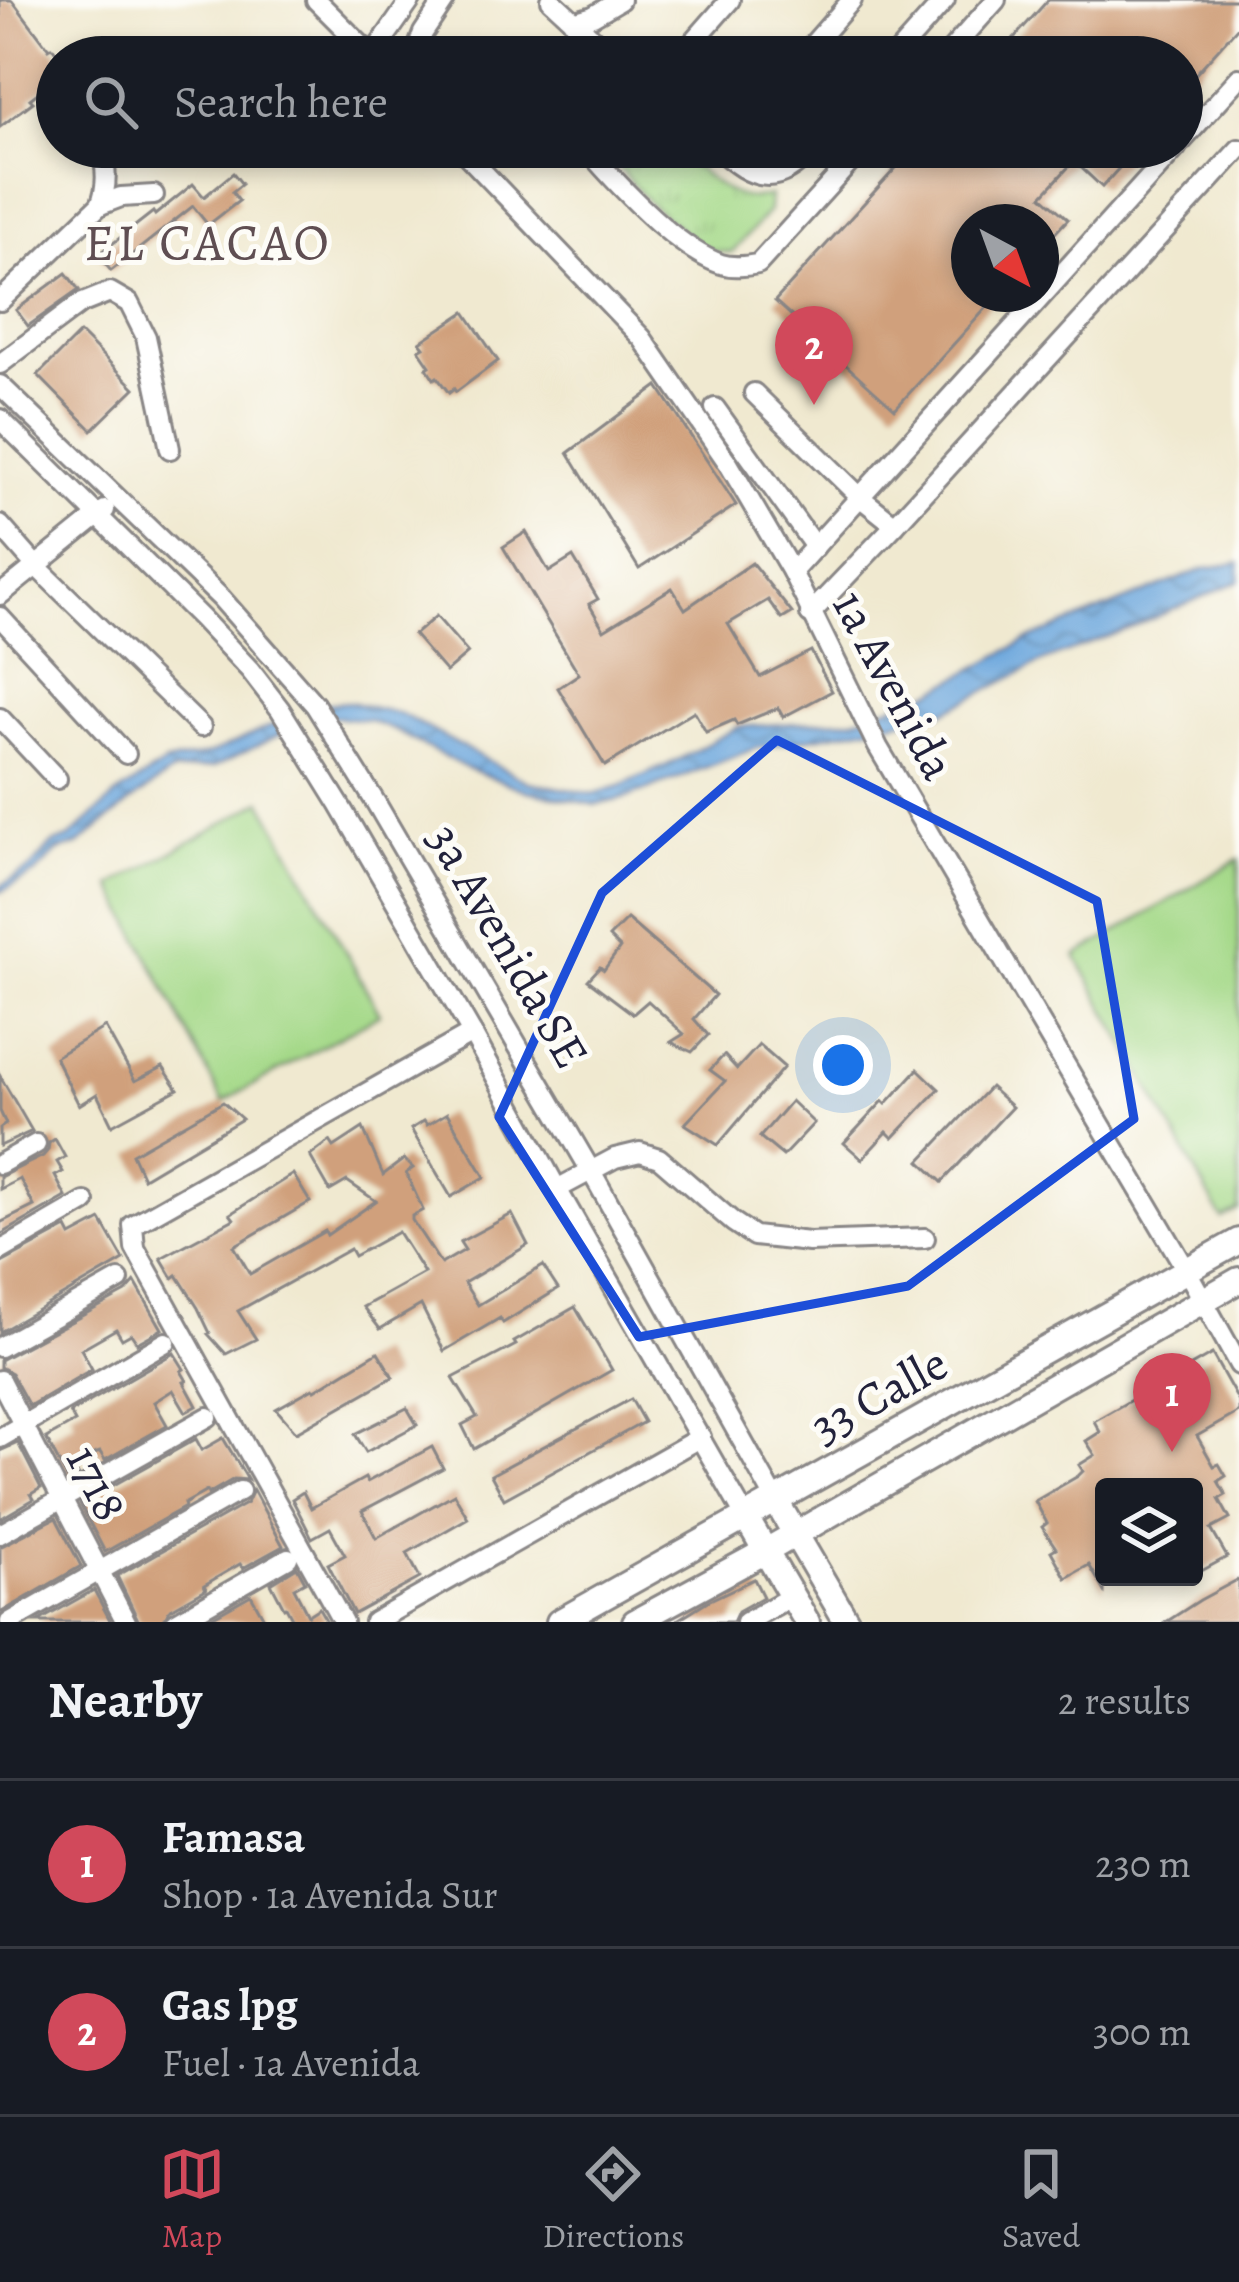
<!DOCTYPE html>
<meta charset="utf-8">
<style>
body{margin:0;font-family:Alegreya,serif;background:#20242c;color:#f1f3f6}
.controls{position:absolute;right:36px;bottom:36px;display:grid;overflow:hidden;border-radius:12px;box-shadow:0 6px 18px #0003}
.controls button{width:108px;height:108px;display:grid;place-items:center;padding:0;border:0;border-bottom:3px solid #363941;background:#171b24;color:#f1f3f6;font:60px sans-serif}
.compass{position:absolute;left:951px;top:204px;width:108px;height:108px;border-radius:50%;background:#171b24;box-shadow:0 6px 18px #0003;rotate:139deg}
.you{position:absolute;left:843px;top:1065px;width:42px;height:42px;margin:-30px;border:9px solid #fff;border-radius:50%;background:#1a73e8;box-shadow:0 0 0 18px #1a73e833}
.badge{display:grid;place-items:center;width:78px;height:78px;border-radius:50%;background:#d1495b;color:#fff;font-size:39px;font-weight:700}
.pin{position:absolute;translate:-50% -99px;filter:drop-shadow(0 3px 6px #0008)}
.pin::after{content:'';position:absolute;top:63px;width:42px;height:36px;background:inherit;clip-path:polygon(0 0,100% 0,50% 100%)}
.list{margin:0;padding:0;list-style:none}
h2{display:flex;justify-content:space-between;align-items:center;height:156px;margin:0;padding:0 48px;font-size:51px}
h2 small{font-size:39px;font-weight:400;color:#9ea1a6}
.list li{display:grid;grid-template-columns:78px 1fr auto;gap:36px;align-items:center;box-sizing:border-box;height:168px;padding:0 48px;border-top:3px solid #363941}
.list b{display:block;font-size:45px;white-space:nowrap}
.list p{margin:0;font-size:39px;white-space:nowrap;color:#9ea1a6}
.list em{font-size:39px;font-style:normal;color:#9ea1a6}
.icon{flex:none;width:66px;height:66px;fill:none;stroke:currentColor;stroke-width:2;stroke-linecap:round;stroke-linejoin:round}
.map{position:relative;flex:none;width:1239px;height:1622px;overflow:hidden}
.search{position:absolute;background:#171b24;box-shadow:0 6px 18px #0003;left:36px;right:36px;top:36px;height:132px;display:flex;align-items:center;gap:30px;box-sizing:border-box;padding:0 42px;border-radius:66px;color:#9ea1a6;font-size:45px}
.sheet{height:492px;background:#171b24}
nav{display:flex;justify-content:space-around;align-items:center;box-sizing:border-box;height:168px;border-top:3px solid #363941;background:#171b24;font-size:33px;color:#9ea1a6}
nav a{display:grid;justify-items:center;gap:6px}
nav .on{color:#d1495b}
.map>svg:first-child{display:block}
</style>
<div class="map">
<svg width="1239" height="1622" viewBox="0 0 1239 1622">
<defs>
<pattern id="park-tufts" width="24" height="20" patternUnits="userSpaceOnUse" patternTransform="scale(3)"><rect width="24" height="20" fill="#a5d989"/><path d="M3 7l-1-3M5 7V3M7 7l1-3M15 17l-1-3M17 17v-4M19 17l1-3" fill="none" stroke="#8eba77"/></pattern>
<pattern id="water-waves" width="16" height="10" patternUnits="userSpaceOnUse" patternTransform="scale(3)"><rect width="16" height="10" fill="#6da7dd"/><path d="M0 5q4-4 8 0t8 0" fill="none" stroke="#5988b4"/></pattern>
</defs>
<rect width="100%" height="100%" fill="#fdfcf7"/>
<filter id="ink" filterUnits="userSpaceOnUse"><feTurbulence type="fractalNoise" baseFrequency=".00833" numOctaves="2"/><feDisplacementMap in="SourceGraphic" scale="24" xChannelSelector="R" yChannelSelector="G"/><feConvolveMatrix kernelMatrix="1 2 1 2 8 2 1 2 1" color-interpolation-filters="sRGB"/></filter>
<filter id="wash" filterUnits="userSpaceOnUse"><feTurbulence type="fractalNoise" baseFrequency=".004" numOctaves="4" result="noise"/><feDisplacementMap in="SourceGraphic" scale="48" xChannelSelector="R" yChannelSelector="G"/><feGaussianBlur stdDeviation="2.7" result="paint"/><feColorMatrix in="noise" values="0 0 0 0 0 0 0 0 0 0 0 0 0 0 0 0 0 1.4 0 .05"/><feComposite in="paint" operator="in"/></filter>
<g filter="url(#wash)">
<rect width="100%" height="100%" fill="#f0e9d0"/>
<g fill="#a5d989" stroke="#647e62" stroke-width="3">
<polygon points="262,801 380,1014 223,1102 112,886"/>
<polygon points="1239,859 1239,1210 1222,1219 1076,956"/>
</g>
<path fill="url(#park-tufts)" stroke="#647e62" stroke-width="3" d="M601,147H674C705,173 727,206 770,196L769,211L732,253L705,250L648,202Z"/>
<g fill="url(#water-waves)" stroke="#48648c" stroke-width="3">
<polygon points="1239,563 1239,581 1135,626 1046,660 942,713 756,748 626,798 596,805 527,791 466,768 393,730 368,720 321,716 323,704 349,702 401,714 528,782 593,794 620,786 680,759 738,727 855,719 933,691 1027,640 1206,568"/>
<polygon points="277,723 284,726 283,733 214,767 172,772 129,803 78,845 58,851 36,873 0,892 0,886 31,868 52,844 69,838 118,794 166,763 210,754"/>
</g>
<g id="blocks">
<g fill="#d0a07c">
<polygon points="0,0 12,0 49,49 52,47 57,54 57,78 30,99 33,102 0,127"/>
<polygon points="1048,0 1239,0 1239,26 1182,89 1182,57 997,57"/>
<polygon points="915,147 1138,147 1102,187 1074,161 1042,196 1068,219 1041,248 1041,222 969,222 969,294 999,294 895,409 775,301"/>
<polygon points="233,173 242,184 232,192 239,201 208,225 193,206 111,271 98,255 153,212 155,215 193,184 204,197"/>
<polygon points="66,273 79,290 28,326 16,310"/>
<polygon points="465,312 498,361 456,392 454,389 449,393 437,377 434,379 427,368 430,366 419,350 424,347 420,342"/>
<polygon points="80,333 135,388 92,430 38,375"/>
<polygon points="658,386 736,505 639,569 568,453"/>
<polygon points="526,532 549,572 573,557 598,599 589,604 604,630 672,588 685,609 752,563 792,613 782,619 768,600 728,624 760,677 811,651 832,691 783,717 778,708 737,725 734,720 706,732 694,711 605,766 558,688 579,674 503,547"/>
<polygon points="436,616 468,653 446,672 414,635"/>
<polygon points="627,919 715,995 694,1019 708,1035 692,1052 671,1042 684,1034 648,1001 633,1014 588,980 600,967 604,970 620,948 609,937"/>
<polygon points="105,1027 135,1081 163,1067 178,1089 112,1125 97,1094 79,1105 55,1057"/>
<polygon points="759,1045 784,1067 718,1145 685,1124 725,1081 710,1070 724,1055 737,1069"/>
<polygon points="918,1069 939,1089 893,1138 887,1132 862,1159 844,1143 883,1101 886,1104"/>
<polygon points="0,1076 32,1131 0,1146 0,1128 6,1124 0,1111"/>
<polygon points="990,1087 1012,1107 942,1182 920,1161"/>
<polygon points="791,1101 814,1123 783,1156 760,1137"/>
<polygon points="223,1102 242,1119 143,1178 132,1154"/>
<polygon points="447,1113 485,1177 451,1197 411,1129 424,1121 427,1125"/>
<polygon points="363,1128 383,1175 404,1159 413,1168 406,1173 423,1210 412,1216 412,1220 441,1264 465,1250 460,1242 512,1214 528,1245 464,1283 478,1305 543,1266 558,1289 503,1323 500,1318 444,1351 421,1305 380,1329 363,1307 424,1273 398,1232 354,1256 350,1249 238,1311 256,1339 226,1354 208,1334 210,1333 198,1308 177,1275 173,1278 161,1258 234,1219 230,1214 293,1174 310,1202 234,1246 250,1274 325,1231 327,1235 376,1201 347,1181 330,1191 310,1156 330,1141 334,1147"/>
<polygon points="55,1139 65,1157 57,1162 63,1172 55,1176 66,1197 0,1235 0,1223 34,1206 20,1179 0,1189 0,1177 43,1156 48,1150 49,1143"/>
<polygon points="101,1220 124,1260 0,1332 0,1264 67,1228 71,1236"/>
<polygon points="135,1282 162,1329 137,1343 131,1334 122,1339 116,1329 81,1349 92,1369 29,1406 11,1373 0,1367 0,1360 126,1292"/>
<polygon points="575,1307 612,1370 474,1449 462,1425 477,1417 453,1378 516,1345 514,1342"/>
<polygon points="378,1352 393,1377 296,1432 276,1409 313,1388 315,1390"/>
<polygon points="174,1353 184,1369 181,1371 187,1381 184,1382 197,1406 186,1412 173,1390 154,1402 167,1425 105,1460 100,1452 94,1454 73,1466 78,1475 68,1480 46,1438 75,1422 70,1413"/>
<polygon points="1212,1354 1239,1402 1239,1412 1197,1436 1214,1466 1219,1464 1226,1476 1218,1481 1226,1495 1219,1499 1230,1519 1211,1529 1227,1557 1194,1575 1194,1487 1104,1487 1104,1590 1089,1565 1066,1578 1051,1551 1056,1548 1042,1527 1047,1523 1035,1501 1078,1476 1083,1471 1079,1465 1095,1455 1086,1441 1100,1432 1094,1421"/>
<polygon points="631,1399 644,1422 504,1499 491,1475"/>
<polygon points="407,1408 417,1425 366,1452 355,1434"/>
<polygon points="223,1438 248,1480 234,1479 208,1494 207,1491 184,1504 185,1507 105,1552 80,1504 196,1439 202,1450"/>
<polygon points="18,1443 41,1488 31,1494 34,1499 0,1519 0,1451"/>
<polygon points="432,1447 443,1468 362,1511 376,1538 454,1494 468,1518 407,1553 420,1578 354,1614 328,1564 345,1555 330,1528 312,1538 292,1499 303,1492 311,1508 365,1478 367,1482"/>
<polygon points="253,1490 283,1546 243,1568 240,1564 204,1585 206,1589 169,1610 163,1622 139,1622 117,1576 247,1503"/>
<polygon points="56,1518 81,1566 0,1613 0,1547"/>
<polygon points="297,1567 305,1582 294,1588 308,1615 319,1608 327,1622 294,1622 286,1607 284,1608 271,1583"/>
<polygon points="754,1579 763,1597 738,1611 733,1622 674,1622 706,1602"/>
<polygon points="1239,1579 1239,1622 1166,1622 1200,1600"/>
<polygon points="94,1590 111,1622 37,1622"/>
<polygon points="251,1595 266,1622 203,1622"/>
</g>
</g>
</g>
<g filter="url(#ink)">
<use href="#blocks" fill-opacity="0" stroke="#898686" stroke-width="3"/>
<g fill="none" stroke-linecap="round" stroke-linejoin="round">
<g stroke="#898686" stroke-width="24">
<g id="minor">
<polyline points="316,0 373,57"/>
<polyline points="551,0 613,57"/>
<polyline points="573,22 593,16 620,0"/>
<polyline points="372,56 411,0"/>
<polyline points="414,57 423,33 445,0"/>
<polyline points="680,57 730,0"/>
<polyline points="802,57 852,0"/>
<polyline points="894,57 945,0"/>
<polyline points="945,57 996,0"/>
<polyline points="1182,141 1239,78"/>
<polyline points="459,147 642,338 728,463 792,572 878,747 1187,1271 1239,1365"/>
<path d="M585,147C617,184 675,248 721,264C733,268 746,266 758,264L864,147"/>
<path d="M716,147C754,182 777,189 814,147"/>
<polyline points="100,205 121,197 154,195"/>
<path d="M0,301L100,205C108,186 107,166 100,147"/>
<polyline points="0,364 80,304 110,292 129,303 146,337 170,449"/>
<polyline points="0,385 221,598 315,705 376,803 591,1171 776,1501"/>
<polyline points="754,393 861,498 895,525"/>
<polyline points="715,408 815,547"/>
<polyline points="0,419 201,618 250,670 280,709 339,804 472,1033 557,1189 746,1518"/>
<polyline points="0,525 36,566 201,727"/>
<polyline points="792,572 1177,147"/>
<polyline points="0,595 105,510"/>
<polyline points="810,614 895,525 1239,149"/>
<polyline points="0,617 126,754"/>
<polyline points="0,718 57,779"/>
<polyline points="0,1164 36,1144"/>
<polyline points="557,1189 615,1158 640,1152 659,1158 733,1222 754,1236 809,1242 925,1238"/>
<polyline points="0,1251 85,1202"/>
<polyline points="0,1347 119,1280"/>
<polyline points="0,1380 126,1622"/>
<polyline points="0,1438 166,1342"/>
<polyline points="0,1534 208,1417"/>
<polyline points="10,1622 240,1491"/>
<polyline points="176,1622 288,1558"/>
<polyline points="343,1622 135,1248 133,1225 472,1033"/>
<polyline points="374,1622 701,1437"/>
<polyline points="746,1622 792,1596"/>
</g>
</g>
<g stroke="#898686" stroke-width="30">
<g id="major">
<polyline points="776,1501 847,1622"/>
<polyline points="746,1518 807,1622"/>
<polyline points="559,1622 1239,1241"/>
<polyline points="635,1622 766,1551 1239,1280"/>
</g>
</g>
<use href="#minor" stroke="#fff" stroke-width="18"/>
<use href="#major" stroke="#fff" stroke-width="24"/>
</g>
</g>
<path fill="none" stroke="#1d4ed8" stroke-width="9" stroke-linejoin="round" d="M777,740L1097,901L1134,1119L908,1286L639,1337L499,1117L602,893Z"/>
<g text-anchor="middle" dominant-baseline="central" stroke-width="10" stroke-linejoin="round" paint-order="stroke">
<g font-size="48" fill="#22223b" stroke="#fdfcf7">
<text transform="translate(894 685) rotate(62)">1a Avenida</text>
<text transform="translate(508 946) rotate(60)">3a Avenida SE</text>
<text transform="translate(879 1395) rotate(-29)">33 Calle</text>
<text transform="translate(97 1483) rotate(63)">1718</text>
</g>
<g font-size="51" letter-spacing="3" fill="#5f4e52" stroke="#fdfcf7">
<text x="208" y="243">EL CACAO</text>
</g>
</g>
</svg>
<div class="controls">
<button><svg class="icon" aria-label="layers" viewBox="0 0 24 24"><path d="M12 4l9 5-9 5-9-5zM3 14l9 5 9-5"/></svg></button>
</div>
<svg class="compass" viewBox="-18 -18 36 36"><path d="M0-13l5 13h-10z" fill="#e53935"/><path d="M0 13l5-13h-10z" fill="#9ea1a6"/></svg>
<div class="you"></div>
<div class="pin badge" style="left:1172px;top:1452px">1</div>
<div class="pin badge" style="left:814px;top:405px">2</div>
<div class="search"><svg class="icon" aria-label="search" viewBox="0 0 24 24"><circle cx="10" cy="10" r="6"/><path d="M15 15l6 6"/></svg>Search here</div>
</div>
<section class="sheet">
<h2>Nearby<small>2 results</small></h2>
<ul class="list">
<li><span class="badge">1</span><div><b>Famasa</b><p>Shop · 1a Avenida Sur</p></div><em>230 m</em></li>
<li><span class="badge">2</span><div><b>Gas lpg</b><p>Fuel · 1a Avenida</p></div><em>300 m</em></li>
</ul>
</section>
<nav>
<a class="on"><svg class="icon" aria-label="map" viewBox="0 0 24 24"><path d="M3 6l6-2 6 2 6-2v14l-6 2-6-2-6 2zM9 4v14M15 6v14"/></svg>Map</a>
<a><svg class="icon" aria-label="directions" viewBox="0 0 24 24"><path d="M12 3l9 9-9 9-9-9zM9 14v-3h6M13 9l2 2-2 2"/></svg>Directions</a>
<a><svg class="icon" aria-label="saved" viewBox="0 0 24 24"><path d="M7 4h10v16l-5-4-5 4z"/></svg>Saved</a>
</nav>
